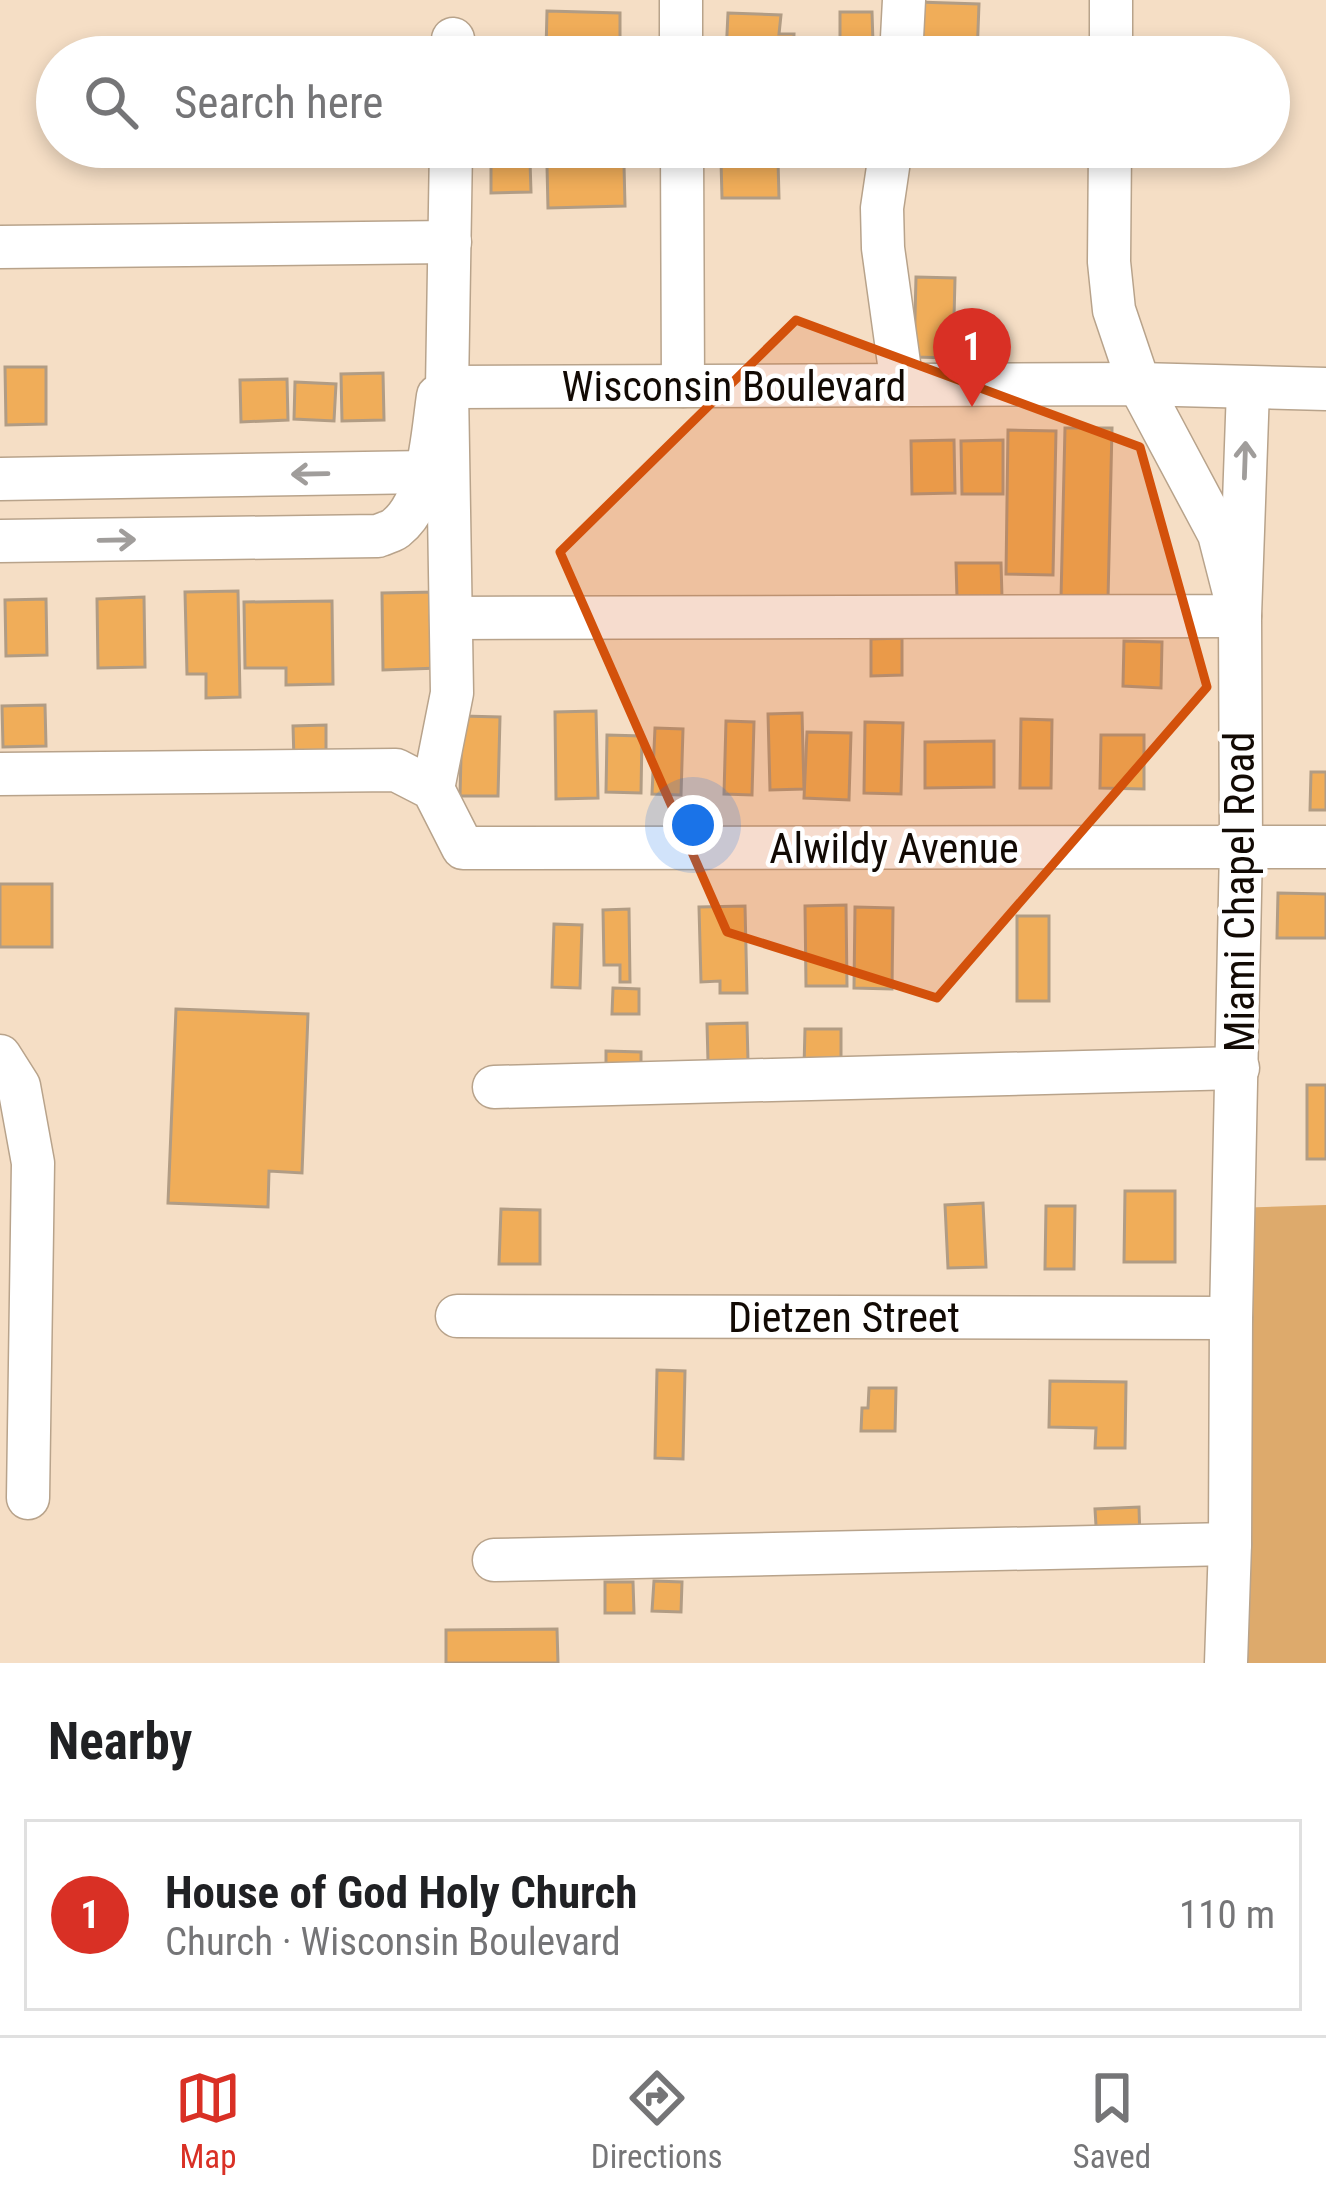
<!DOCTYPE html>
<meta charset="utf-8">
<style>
body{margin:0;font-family:"Roboto Condensed",sans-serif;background:#f2f2f2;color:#202124}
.you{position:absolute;left:693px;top:825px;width:42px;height:42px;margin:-30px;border:9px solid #fff;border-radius:50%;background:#1a73e8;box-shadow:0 0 0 18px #1a73e833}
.badge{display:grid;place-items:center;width:78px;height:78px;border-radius:50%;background:#d93025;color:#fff;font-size:39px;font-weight:700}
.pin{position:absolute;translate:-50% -99px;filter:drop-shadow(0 3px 6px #0008)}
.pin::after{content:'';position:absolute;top:63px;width:42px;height:36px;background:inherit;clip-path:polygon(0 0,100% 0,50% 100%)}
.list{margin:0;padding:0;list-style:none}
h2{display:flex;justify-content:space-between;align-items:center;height:156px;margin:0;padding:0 48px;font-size:51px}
h2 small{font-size:39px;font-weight:400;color:#757577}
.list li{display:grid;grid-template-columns:78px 1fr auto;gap:36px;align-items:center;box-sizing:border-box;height:192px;margin:0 24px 24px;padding:0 24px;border:3px solid #e0e0e0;border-radius:0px}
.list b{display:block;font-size:45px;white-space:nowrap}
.list p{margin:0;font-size:39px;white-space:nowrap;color:#757577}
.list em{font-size:39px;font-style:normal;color:#757577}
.icon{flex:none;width:66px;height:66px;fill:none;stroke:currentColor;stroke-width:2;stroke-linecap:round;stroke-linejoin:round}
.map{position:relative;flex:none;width:1326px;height:1663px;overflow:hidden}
.search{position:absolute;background:#fff;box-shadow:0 6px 18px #0003;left:36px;right:36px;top:36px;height:132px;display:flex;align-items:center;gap:30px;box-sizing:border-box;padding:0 42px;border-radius:66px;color:#757577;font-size:45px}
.sheet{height:372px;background:#fff}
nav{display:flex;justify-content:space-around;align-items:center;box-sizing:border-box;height:168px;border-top:3px solid #e0e0e0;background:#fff;font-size:33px;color:#757577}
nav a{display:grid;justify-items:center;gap:6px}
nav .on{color:#d93025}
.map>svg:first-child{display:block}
</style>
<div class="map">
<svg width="1326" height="1663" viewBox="0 0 1326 1663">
<rect width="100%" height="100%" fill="#f5dec5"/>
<polygon fill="#ddaa6c" points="1326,1205 1326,1663 1227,1663 1234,1208"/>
<g fill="#f0ad59" stroke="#b19c84" stroke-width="3">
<polygon points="917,2 979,4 977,57 916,57"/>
<polygon points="547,11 620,13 620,53 546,51"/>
<polygon points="840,12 872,12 873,43 840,44"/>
<polygon points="728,13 781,15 779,34 794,34 793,57 726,55"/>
<polygon points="548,147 624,147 624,153 548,156"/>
<polygon points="778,160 779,198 722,198 721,161"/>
<polygon points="491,161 530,161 531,192 491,193"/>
<polygon points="624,165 625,206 548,208 547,166"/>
<polygon points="916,277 955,278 953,358 914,357"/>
<polygon points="5,367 46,367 46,424 6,425"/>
<polygon points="383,373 384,420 342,421 341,374"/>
<polygon points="287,379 288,420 241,422 240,380"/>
<polygon points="295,382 336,384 334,421 294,419"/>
<polygon points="1065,428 1112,428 1108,599 1061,598"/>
<polygon points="1008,430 1056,431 1053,575 1006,574"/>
<polygon points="954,440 955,493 912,494 911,441"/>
<polygon points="1003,440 1003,494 962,494 961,441"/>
<polygon points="956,563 1001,563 1002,597 957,597"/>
<polygon points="238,591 240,697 206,698 206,674 187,674 185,592"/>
<polygon points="438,592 439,668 383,670 382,593"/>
<polygon points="144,597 145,667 98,668 97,599"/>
<polygon points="46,599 47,655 6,656 5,600"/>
<polygon points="332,601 333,684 286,685 286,668 245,668 244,602"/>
<polygon points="902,638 902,675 871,676 871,639"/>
<polygon points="1124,641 1162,642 1161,688 1123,686"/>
<polygon points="45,705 46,746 3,747 2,706"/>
<polygon points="596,711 598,798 556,799 555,712"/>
<polygon points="802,713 804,789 770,790 768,714"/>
<polygon points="462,716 500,717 498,796 460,796"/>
<polygon points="1021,719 1052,720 1051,788 1020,788"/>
<polygon points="726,721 754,722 752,795 724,794"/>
<polygon points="865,722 903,723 901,794 864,793"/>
<polygon points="326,725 326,759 294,760 293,726"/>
<polygon points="655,728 683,729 681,795 652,794"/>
<polygon points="807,732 851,733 849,800 804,798"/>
<polygon points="607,735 642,736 641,793 606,792"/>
<polygon points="1101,735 1144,735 1144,789 1100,788"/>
<polygon points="994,741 994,787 925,788 925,742"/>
<polygon points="1311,772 1326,772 1326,810 1310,810"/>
<rect x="0" y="884" width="52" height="63"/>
<polygon points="1278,893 1326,894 1326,938 1277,938"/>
<polygon points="846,905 847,986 806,986 805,906"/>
<polygon points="745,906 747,993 720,993 720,981 701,982 699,907"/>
<polygon points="855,907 893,908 892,989 854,988"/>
<polygon points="629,909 630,982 620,982 620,965 604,965 603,910"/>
<rect x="1017" y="916" width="32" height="85"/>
<polygon points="554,924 582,925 580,988 552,987"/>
<polygon points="613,988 639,989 639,1014 612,1014"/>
<polygon points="176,1009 308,1014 302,1173 269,1171 268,1207 168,1203"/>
<polygon points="747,1023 748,1061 708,1061 707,1024"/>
<polygon points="805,1029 841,1029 841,1068 804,1067"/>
<polygon points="606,1051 641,1052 641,1075 606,1074"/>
<rect x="1307" y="1085" width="19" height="74"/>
<polygon points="1125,1191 1175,1191 1175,1262 1124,1262"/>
<polygon points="983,1203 986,1267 948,1268 945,1205"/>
<polygon points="1046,1206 1075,1206 1074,1269 1045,1269"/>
<polygon points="501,1209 540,1210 540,1264 499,1264"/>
<polygon points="657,1370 685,1371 683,1459 655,1458"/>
<polygon points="1050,1381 1126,1382 1125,1448 1095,1448 1096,1428 1049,1427"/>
<polygon points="869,1388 896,1388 895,1431 861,1431 862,1408 868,1408"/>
<polygon points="1139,1507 1140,1540 1097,1542 1095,1509"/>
<polygon points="654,1581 682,1582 681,1612 652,1611"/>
<polygon points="605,1582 633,1582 634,1613 605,1613"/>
<polygon points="557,1629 558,1663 446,1663 446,1630"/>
</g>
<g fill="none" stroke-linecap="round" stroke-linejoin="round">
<g stroke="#b8a38b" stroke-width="45">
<g id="minor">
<polyline points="681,0 681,57"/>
<polyline points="452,57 453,39"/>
<polyline points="901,57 904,0"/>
<polyline points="1111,57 1111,0"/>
<polyline points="682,147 683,386"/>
<polyline points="891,147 882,208 883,248 902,385"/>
<polyline points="1110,147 1109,262 1114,310 1139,384 1219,534 1240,616 1241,848 1231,1318 1230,1544 1226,1663"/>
<polyline points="0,247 450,242"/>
<polyline points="0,479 427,472"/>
<path d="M0,541L378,536C380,535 395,530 396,528C430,501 432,436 438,396L455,387L1139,384L1326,389"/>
<polyline points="451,618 1240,616 1248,389"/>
<polyline points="0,774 396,770 433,789 463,848 1326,847"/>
<polyline points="433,789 452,693 447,389 451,147"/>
<polyline points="0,1056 19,1086 33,1163 28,1498"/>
<polyline points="494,1087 1238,1068"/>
<polyline points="457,1316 1231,1318"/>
<polyline points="494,1560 1230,1544"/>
</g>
</g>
<use href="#minor" stroke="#fff" stroke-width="42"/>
</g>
<defs><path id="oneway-shaft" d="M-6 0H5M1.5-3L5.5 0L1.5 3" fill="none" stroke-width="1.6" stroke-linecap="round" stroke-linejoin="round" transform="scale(3)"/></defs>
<g stroke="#a09d9b">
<use href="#oneway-shaft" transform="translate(1245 460) rotate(-88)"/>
<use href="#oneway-shaft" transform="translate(310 474) rotate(179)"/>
<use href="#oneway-shaft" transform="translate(117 540) rotate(-1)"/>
</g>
<path fill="#d3510b" fill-opacity="0.2" stroke="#d3510b" stroke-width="9" stroke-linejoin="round" d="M796,320L1140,447L1207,687L937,998L727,932L560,552Z"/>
<g text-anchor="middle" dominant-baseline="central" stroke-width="9" stroke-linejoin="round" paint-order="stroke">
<g font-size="42" fill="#120a04" stroke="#fff">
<text x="734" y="386">Wisconsin Boulevard</text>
<text x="894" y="848">Alwildy Avenue</text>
<text transform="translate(1239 892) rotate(-90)">Miami Chapel Road</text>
<text x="844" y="1317">Dietzen Street</text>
</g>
</g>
</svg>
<div class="you"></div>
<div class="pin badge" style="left:972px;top:407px">1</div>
<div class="search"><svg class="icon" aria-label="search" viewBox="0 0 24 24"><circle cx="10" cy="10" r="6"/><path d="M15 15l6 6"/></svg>Search here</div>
</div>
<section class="sheet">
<h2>Nearby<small></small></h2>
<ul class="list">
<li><span class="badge">1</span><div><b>House of God Holy Church</b><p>Church · Wisconsin Boulevard</p></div><em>110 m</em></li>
</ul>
</section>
<nav>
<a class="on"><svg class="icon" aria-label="map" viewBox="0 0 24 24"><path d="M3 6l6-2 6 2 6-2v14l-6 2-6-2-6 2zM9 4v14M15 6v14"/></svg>Map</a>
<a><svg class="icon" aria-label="directions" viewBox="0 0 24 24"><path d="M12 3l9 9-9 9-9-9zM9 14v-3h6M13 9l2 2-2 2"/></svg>Directions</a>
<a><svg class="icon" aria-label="saved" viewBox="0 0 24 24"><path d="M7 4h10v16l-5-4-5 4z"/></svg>Saved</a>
</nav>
